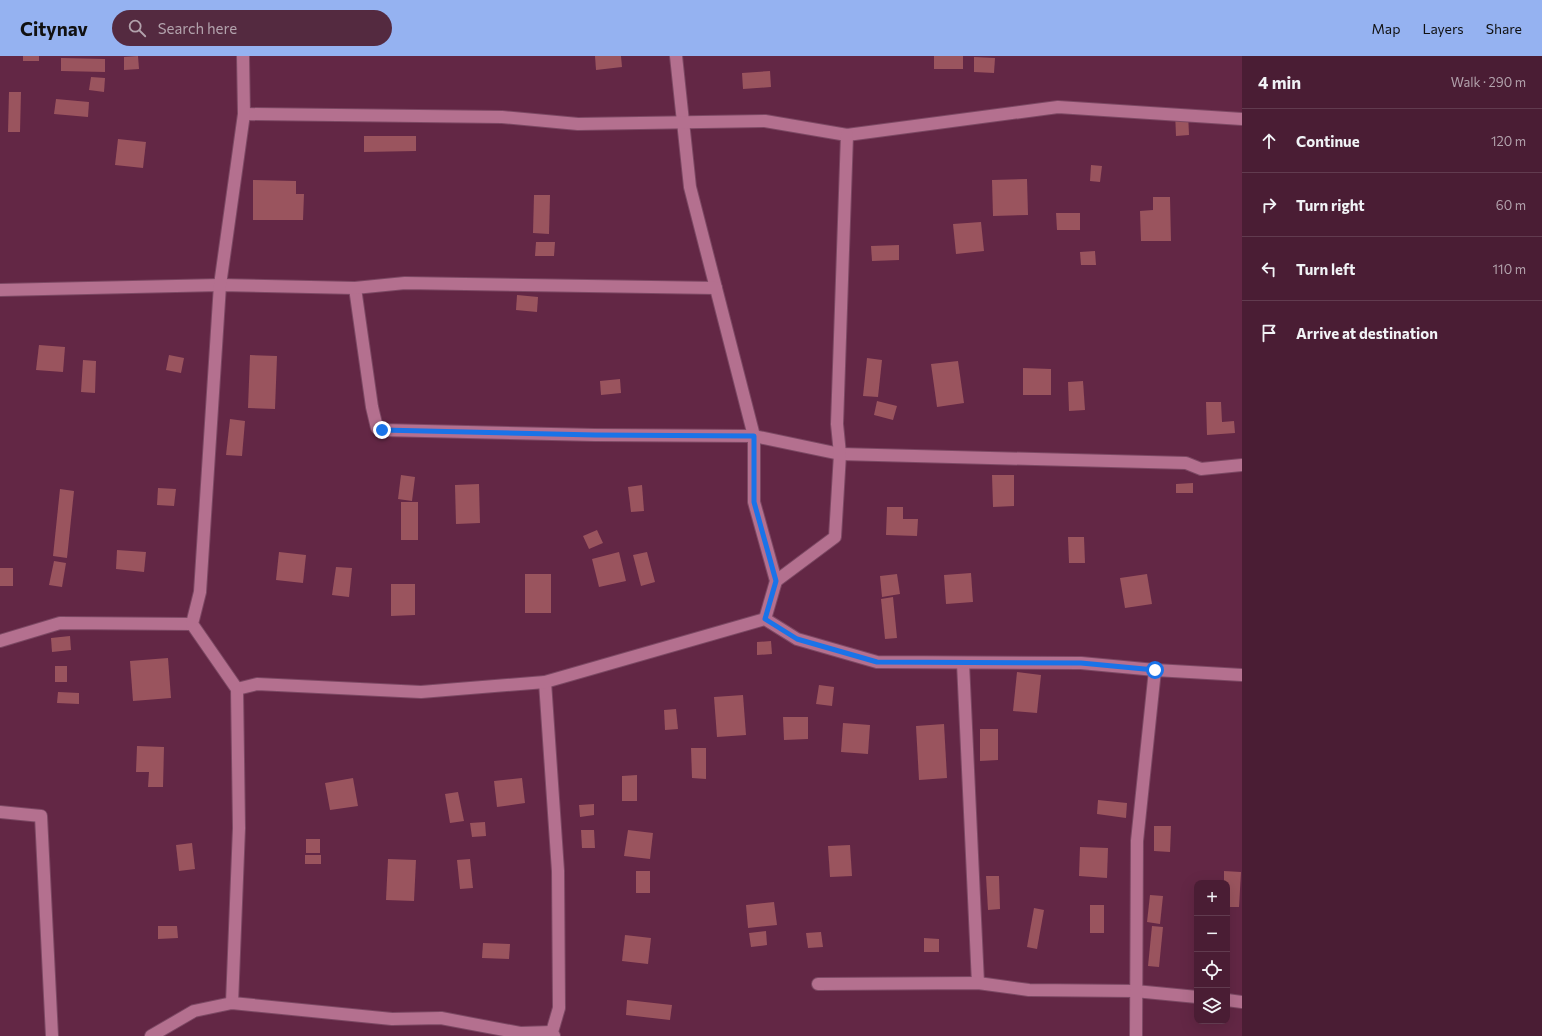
<!DOCTYPE html>
<meta charset="utf-8">
<style>
body{margin:0;font-family:Commissioner,sans-serif;background:#542a40;color:#f1f3f6}
.controls{position:absolute;right:12px;bottom:12px;display:grid;overflow:hidden;border-radius:8px;box-shadow:0 4px 16px #0002}
.controls button{width:36px;height:36px;display:grid;place-items:center;padding:0;border:0;border-bottom:1px solid #613b4f;background:#4a1d34;color:#f1f3f6;font:20px sans-serif}
.stop{position:absolute;width:12px;height:12px;margin:-9px;border:3px solid #1a73e8;border-radius:50%;background:#fff}
.stop.end{background:#1a73e8;border-color:#fff;box-shadow:0 1px 4px #0008}
.list{margin:0;padding:0;list-style:none}
h2{display:flex;justify-content:space-between;align-items:center;height:52px;margin:0;padding:0 16px;font-size:17px}
h2 small{font-size:13px;font-weight:400;color:#b2a2ac}
.list li{display:grid;grid-template-columns:26px 1fr auto;gap:12px;align-items:center;box-sizing:border-box;height:64px;padding:0 16px;border-top:1px solid #613b4f}
.list b{display:block;font-size:15px;white-space:nowrap}
.list em{font-size:13px;font-style:normal;color:#b2a2ac}
.icon{flex:none;width:22px;height:22px;fill:none;stroke:currentColor;stroke-width:2;stroke-linecap:round;stroke-linejoin:round}
.map{position:relative;flex:none;width:1242px;height:980px;overflow:hidden}
header{display:flex;align-items:center;gap:24px;box-sizing:border-box;height:56px;padding:0 20px;background:#95b2f1;color:#111}
header strong{font-size:19px}
nav{display:flex;gap:22px;margin-inline-start:auto;font-size:14px}
.search{width:280px;height:36px;background:#542a40;display:flex;align-items:center;gap:10px;box-sizing:border-box;padding:0 14px;border-radius:22px;color:#b2a2ac;font-size:15px}
main{display:flex}
aside{flex:1;background:#4a1d34}
.map>svg:first-child{display:block}
</style>
<header>
<strong>Citynav</strong>
<div class="search"><svg class="icon" aria-label="search" viewBox="0 0 24 24"><circle cx="10" cy="10" r="6"/><path d="M15 15l6 6"/></svg>Search here</div>
<nav><a>Map</a><a>Layers</a><a>Share</a></nav>
</header>
<main>
<div class="map">
<svg width="1242" height="980" viewBox="0 0 1242 980">
<rect width="100%" height="100%" fill="#632745"/>
<g fill="#9a545e">
<rect x="23" y="0" width="16" height="5"/>
<polygon points="138,0 139,13 124,14 124,1"/>
<polygon points="595,0 621,0 622,11 596,14"/>
<rect x="934" y="0" width="29" height="13"/>
<polygon points="974,1 995,2 994,17 974,16"/>
<polygon points="61,2 105,3 105,16 61,15"/>
<polygon points="770,15 771,31 743,33 742,17"/>
<polygon points="91,21 105,22 104,36 89,34"/>
<polygon points="9,36 21,36 20,76 8,76"/>
<polygon points="56,43 89,46 88,61 54,58"/>
<polygon points="1175,56 1188,56 1189,79 1176,80"/>
<polygon points="364,80 416,80 416,95 364,96"/>
<polygon points="118,83 146,86 143,112 115,109"/>
<polygon points="1091,109 1102,110 1100,126 1090,125"/>
<polygon points="1027,123 1028,159 993,160 992,124"/>
<polygon points="253,124 296,125 296,138 304,138 303,164 253,164"/>
<polygon points="534,139 550,139 549,178 533,177"/>
<polygon points="1153,141 1170,141 1171,185 1141,185 1140,155 1153,154"/>
<polygon points="1056,157 1080,157 1080,174 1057,174"/>
<polygon points="981,166 984,195 956,198 953,168"/>
<polygon points="536,186 555,186 554,200 535,200"/>
<polygon points="899,189 899,204 872,205 871,190"/>
<polygon points="1095,195 1096,209 1081,209 1080,196"/>
<polygon points="517,239 538,241 537,256 516,254"/>
<polygon points="39,289 65,291 63,316 36,314"/>
<polygon points="169,299 184,302 181,317 166,314"/>
<polygon points="250,299 277,300 275,353 248,352"/>
<polygon points="867,302 882,304 878,341 863,340"/>
<polygon points="83,304 96,305 95,337 81,336"/>
<polygon points="958,305 964,347 937,351 931,308"/>
<polygon points="1023,312 1051,313 1051,339 1023,339"/>
<polygon points="620,323 621,337 601,339 600,325"/>
<polygon points="1083,325 1085,354 1069,355 1068,326"/>
<polygon points="877,345 897,350 893,364 874,359"/>
<polygon points="1206,346 1221,346 1222,366 1234,365 1235,377 1207,379"/>
<polygon points="230,363 245,365 242,400 226,399"/>
<polygon points="401,419 415,421 412,445 398,443"/>
<polygon points="992,419 1014,419 1014,450 993,451"/>
<polygon points="1193,427 1193,437 1176,437 1176,428"/>
<polygon points="479,428 480,467 456,468 455,429"/>
<polygon points="642,429 644,455 631,456 628,431"/>
<polygon points="158,432 176,433 174,450 157,449"/>
<polygon points="60,433 74,435 67,502 53,500"/>
<rect x="401" y="446" width="17" height="38"/>
<polygon points="887,451 903,451 903,463 918,463 917,480 886,479"/>
<polygon points="597,474 603,487 589,493 583,480"/>
<polygon points="1068,481 1084,481 1085,507 1069,507"/>
<polygon points="117,494 146,496 144,516 116,513"/>
<polygon points="279,496 306,499 303,527 276,524"/>
<polygon points="619,496 626,525 599,531 592,503"/>
<polygon points="647,496 655,526 641,530 633,499"/>
<polygon points="54,505 66,507 62,531 49,529"/>
<polygon points="336,511 352,512 349,541 332,539"/>
<rect x="0" y="512" width="13" height="18"/>
<polygon points="971,517 973,546 946,548 944,519"/>
<rect x="525" y="518" width="26" height="39"/>
<polygon points="897,518 900,538 882,541 880,520"/>
<polygon points="1147,518 1152,548 1125,552 1120,522"/>
<polygon points="391,528 415,528 415,559 391,560"/>
<polygon points="893,541 897,582 885,583 881,543"/>
<polygon points="70,580 71,594 52,596 51,582"/>
<polygon points="771,585 772,598 757,599 757,586"/>
<polygon points="168,602 171,642 133,645 130,605"/>
<rect x="55" y="610" width="12" height="16"/>
<polygon points="1017,616 1041,619 1037,657 1013,655"/>
<polygon points="819,629 834,631 832,650 816,648"/>
<polygon points="58,636 79,637 79,648 57,647"/>
<polygon points="743,639 746,679 717,681 714,641"/>
<polygon points="676,653 678,673 665,674 664,654"/>
<polygon points="783,661 808,661 808,683 784,684"/>
<polygon points="843,667 870,669 868,698 841,696"/>
<polygon points="944,668 947,722 919,724 916,670"/>
<polygon points="980,673 998,673 998,704 980,705"/>
<polygon points="137,690 164,691 163,731 148,731 149,716 136,716"/>
<polygon points="691,692 706,692 706,723 692,722"/>
<polygon points="637,719 637,745 622,745 622,720"/>
<polygon points="353,722 358,750 330,754 325,727"/>
<polygon points="522,722 525,747 497,751 494,725"/>
<polygon points="458,736 464,765 450,767 445,738"/>
<polygon points="1098,744 1127,747 1126,762 1097,758"/>
<polygon points="594,748 594,759 580,761 579,749"/>
<polygon points="485,766 486,780 472,781 470,767"/>
<polygon points="1154,770 1171,770 1170,796 1154,795"/>
<polygon points="581,774 594,774 595,792 582,792"/>
<polygon points="628,774 653,777 650,803 624,800"/>
<rect x="306" y="783" width="14" height="14"/>
<polygon points="192,787 195,813 179,815 176,789"/>
<polygon points="850,789 852,820 830,821 828,790"/>
<polygon points="1080,791 1108,792 1107,822 1079,820"/>
<rect x="305" y="799" width="16" height="9"/>
<polygon points="388,803 416,804 414,845 386,844"/>
<polygon points="470,803 473,832 460,833 457,804"/>
<rect x="636" y="815" width="14" height="22"/>
<polygon points="1224,815 1241,816 1239,851 1227,851 1227,827 1224,827"/>
<polygon points="986,820 999,820 1000,853 988,854"/>
<polygon points="1150,839 1163,840 1160,868 1147,866"/>
<polygon points="774,846 777,869 748,872 746,849"/>
<rect x="1090" y="849" width="14" height="28"/>
<polygon points="1034,852 1044,854 1037,893 1027,891"/>
<polygon points="158,870 177,870 178,882 158,883"/>
<polygon points="1152,870 1163,871 1159,911 1148,910"/>
<polygon points="766,875 767,889 751,891 749,877"/>
<polygon points="821,876 823,891 808,892 806,877"/>
<polygon points="625,879 651,882 648,908 622,905"/>
<polygon points="924,882 939,883 939,896 924,896"/>
<polygon points="483,887 510,888 509,903 482,902"/>
<polygon points="627,944 672,949 670,964 626,959"/>
</g>
<g fill="none" stroke-linecap="round" stroke-linejoin="round">
<g stroke="#7c4863" stroke-width="14">
<g id="minor">
<polyline points="676,0 690,131 754,380 754,446 776,525 765,563"/>
<polyline points="244,58 502,61 578,68 765,65 847,79 1058,51 1242,63"/>
<polyline points="355,232 372,351 377,372 382,374 595,379 754,380 840,398 1186,407 1201,413 1242,409"/>
<polyline points="0,234 220,229 355,232 405,227 716,232"/>
<polyline points="776,525 835,481 840,398 837,368 847,79"/>
<polyline points="0,585 60,567 192,568"/>
<polyline points="963,607 978,927"/>
<polyline points="545,626 558,815 559,952 552,976 554,980"/>
<polyline points="237,633 257,628 421,636 545,626 765,563 797,583 877,606 1081,607 1155,614 1242,619"/>
<polyline points="0,756 41,760 52,980"/>
<polyline points="818,928 978,927 1029,934 1135,935 1197,941"/>
<polyline points="1227,944 1242,946"/>
<polyline points="232,947 239,772 237,633 192,568 200,536 220,229 244,58 243,0"/>
<polyline points="151,980 194,955 232,947 392,963 441,962 520,977 552,976"/>
<polyline points="1136,980 1137,785 1155,614"/>
</g>
</g>
<use href="#minor" stroke="#b4708f" stroke-width="12"/>
</g>
<g fill="none" stroke-linecap="round" stroke-linejoin="round">
<polyline stroke="#1a73e8" stroke-width="5" points="382,374 595,379 754,380 754,446 776,525 765,563 797,583 877,606 1081,607 1155,614"/>
</g>
</svg>
<div class="controls">
<button>+</button>
<button>−</button>
<button><svg class="icon" aria-label="locate" viewBox="0 0 24 24"><circle cx="12" cy="12" r="6"/><path d="M12 2v4M12 18v4M2 12h4M18 12h4"/></svg></button>
<button><svg class="icon" aria-label="layers" viewBox="0 0 24 24"><path d="M12 4l9 5-9 5-9-5zM3 14l9 5 9-5"/></svg></button>
</div>
<div class="stop" style="left:1155px;top:614px"></div>
<div class="stop end" style="left:382px;top:374px"></div>
</div>
<aside>
<h2>4 min<small>Walk · 290 m</small></h2>
<ul class="list">
<li><svg class="icon" aria-label="ahead" viewBox="0 0 24 24"><path d="M12 20V5M6 11l6-6 6 6"/></svg><div><b>Continue</b></div><em>120 m</em></li>
<li><svg class="icon" aria-label="right" viewBox="0 0 24 24"><path d="M7 20v-9h11M14 6l5 5-5 5"/></svg><div><b>Turn right</b></div><em>60 m</em></li>
<li><svg class="icon" aria-label="left" viewBox="0 0 24 24"><path d="M17 20v-9H6M10 6l-5 5 5 5"/></svg><div><b>Turn left</b></div><em>110 m</em></li>
<li><svg class="icon" aria-label="arrive" viewBox="0 0 24 24"><path d="M6 21V4h12l-3 4 3 4H6"/></svg><div><b>Arrive at destination</b></div></li>
</ul>
</aside>
</main>
